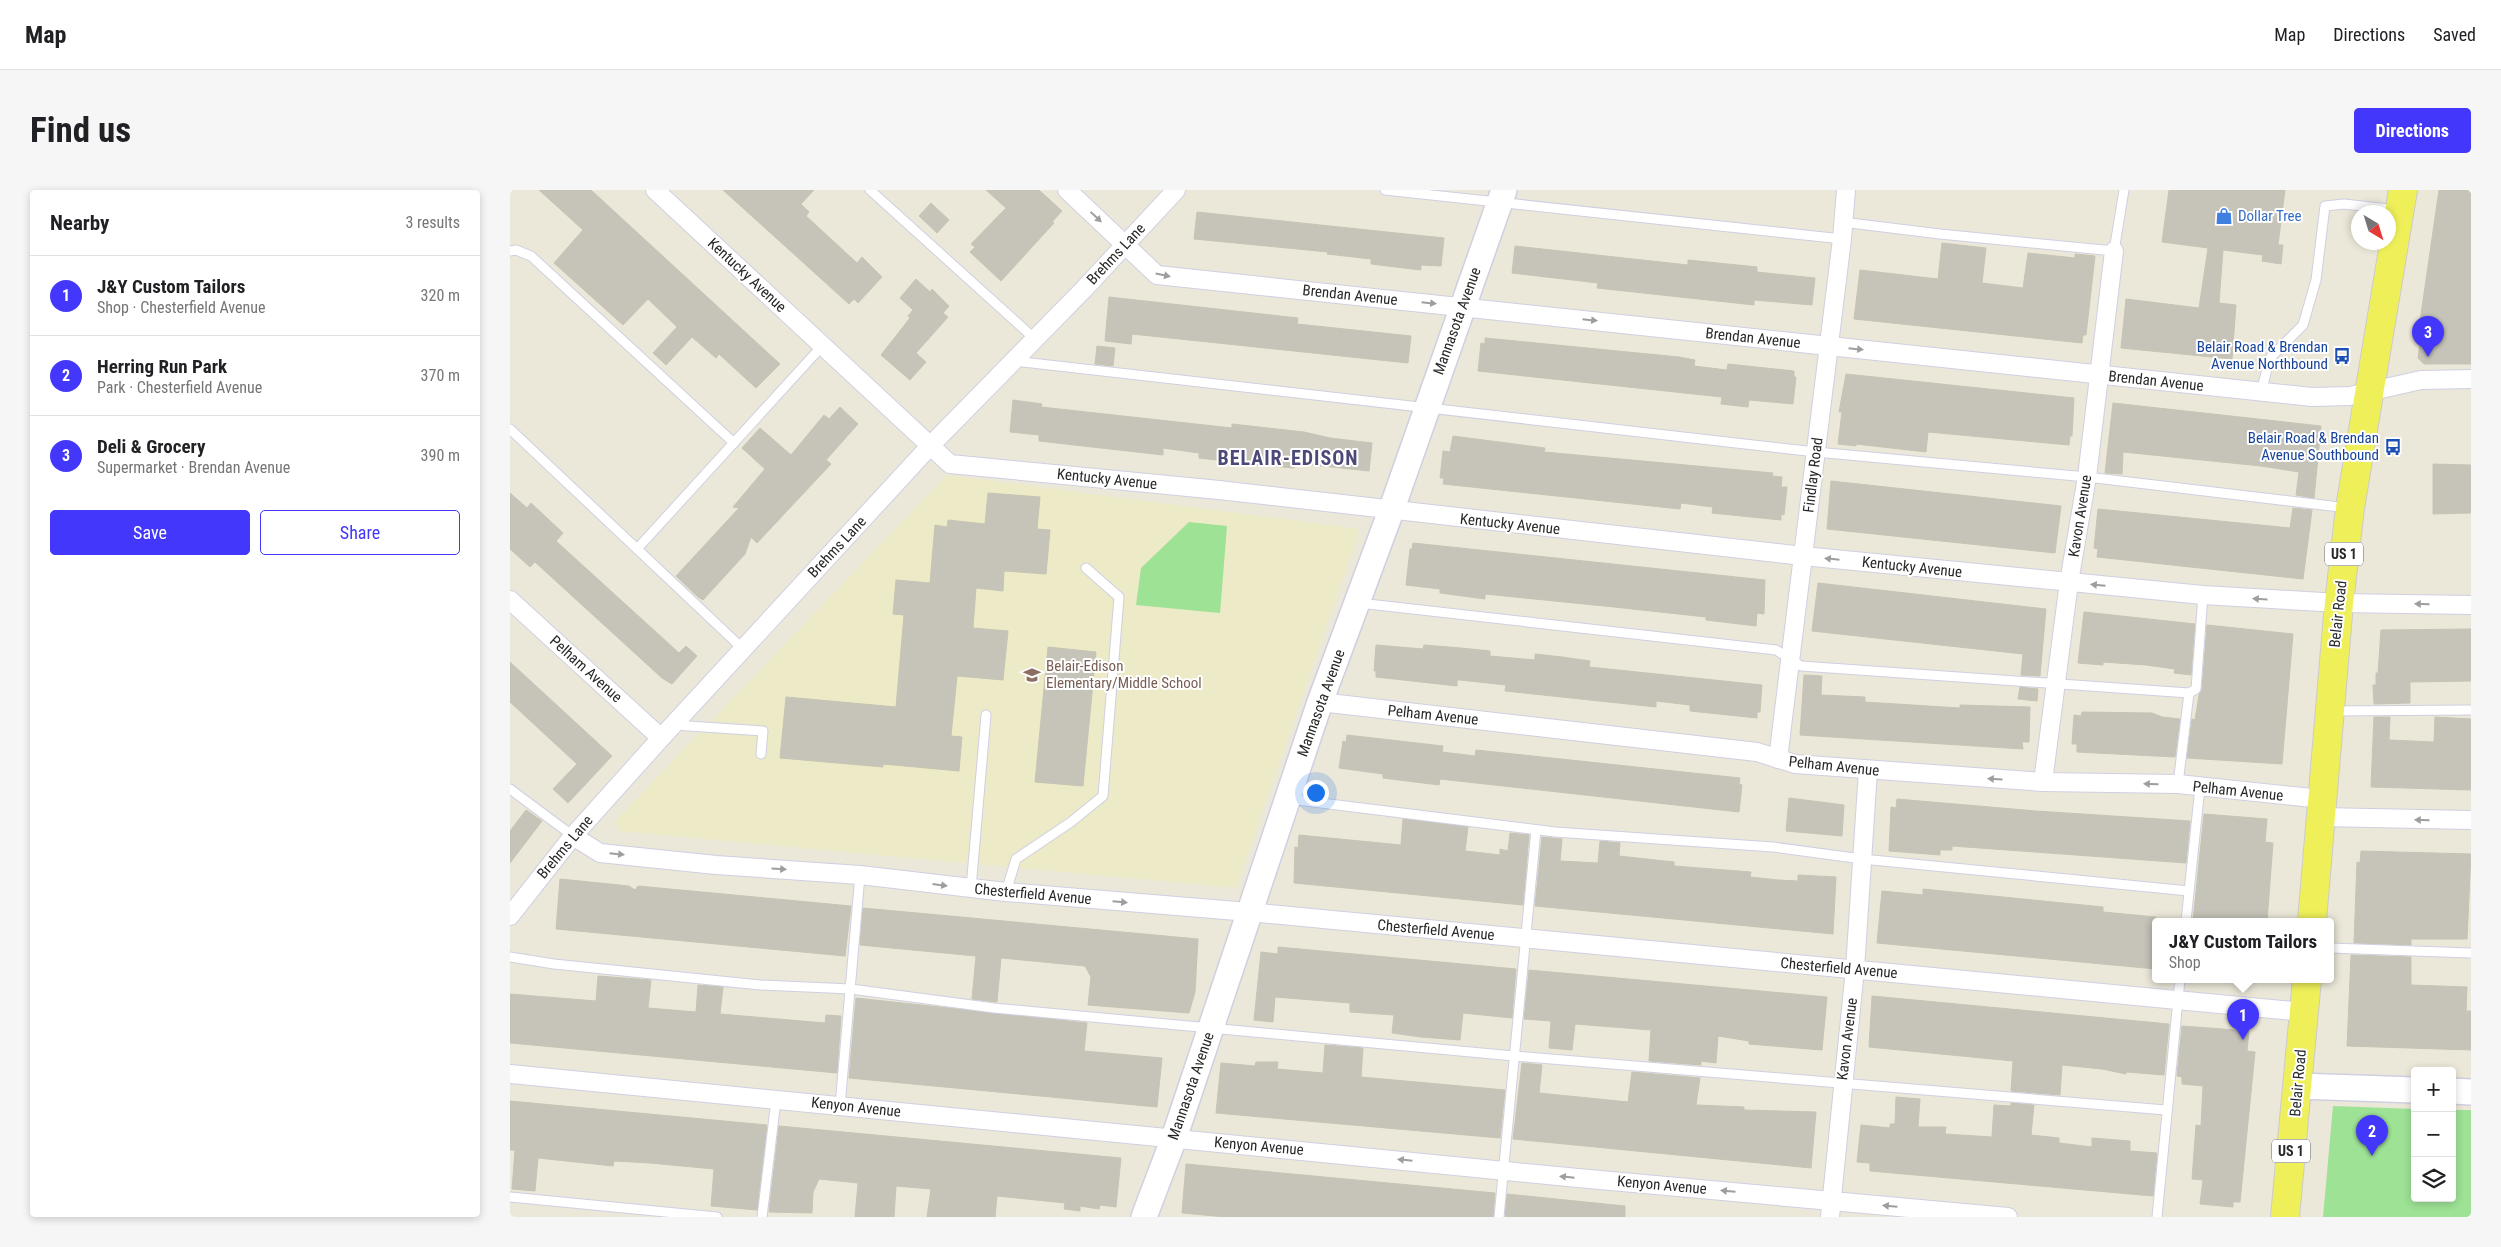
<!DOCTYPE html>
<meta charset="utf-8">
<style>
body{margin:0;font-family:"Roboto Condensed",sans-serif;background:#f6f6f6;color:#202124}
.controls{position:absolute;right:15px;bottom:15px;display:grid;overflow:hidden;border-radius:5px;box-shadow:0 2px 8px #0003}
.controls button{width:45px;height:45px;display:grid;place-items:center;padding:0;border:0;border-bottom:1px solid #e0e0e0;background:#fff;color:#202124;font:25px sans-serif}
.compass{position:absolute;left:1841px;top:15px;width:45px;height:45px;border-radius:50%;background:#fff;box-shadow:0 2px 8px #0003;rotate:142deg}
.you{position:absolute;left:805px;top:602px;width:18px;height:18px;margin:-12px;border:4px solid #fff;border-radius:50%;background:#1a73e8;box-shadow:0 0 0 8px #1a73e833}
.badge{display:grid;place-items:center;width:32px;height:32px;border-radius:50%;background:#4237fa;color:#fff;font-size:16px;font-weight:700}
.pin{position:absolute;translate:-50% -41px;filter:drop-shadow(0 1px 2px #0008)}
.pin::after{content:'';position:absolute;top:26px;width:18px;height:15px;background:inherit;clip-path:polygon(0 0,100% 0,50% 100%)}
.popup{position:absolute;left:1642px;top:728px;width:182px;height:65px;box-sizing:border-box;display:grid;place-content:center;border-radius:5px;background:#fff;filter:drop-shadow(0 1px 4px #0005);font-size:16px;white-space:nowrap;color:#757577}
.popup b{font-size:19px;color:#202124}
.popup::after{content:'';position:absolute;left:50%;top:100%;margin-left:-10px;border:10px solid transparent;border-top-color:#fff}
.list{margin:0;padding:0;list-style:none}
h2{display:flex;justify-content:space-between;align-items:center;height:65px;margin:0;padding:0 20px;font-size:21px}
h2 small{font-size:16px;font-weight:400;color:#757577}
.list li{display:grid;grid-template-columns:32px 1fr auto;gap:15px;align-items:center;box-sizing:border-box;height:80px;padding:0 20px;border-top:1px solid #e0e0e0}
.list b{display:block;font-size:19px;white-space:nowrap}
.list p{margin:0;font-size:16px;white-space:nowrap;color:#757577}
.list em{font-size:16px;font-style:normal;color:#757577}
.actions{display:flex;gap:10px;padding:15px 20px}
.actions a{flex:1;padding:11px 0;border:1px solid #4237fa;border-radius:5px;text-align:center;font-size:18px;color:#4237fa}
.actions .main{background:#4237fa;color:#fff}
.icon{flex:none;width:28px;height:28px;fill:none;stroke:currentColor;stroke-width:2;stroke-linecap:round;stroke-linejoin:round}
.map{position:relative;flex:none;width:1961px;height:1027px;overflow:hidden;border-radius:5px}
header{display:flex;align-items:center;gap:30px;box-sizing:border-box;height:70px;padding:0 25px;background:#fff;border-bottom:1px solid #e0e0e0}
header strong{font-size:24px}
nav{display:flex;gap:28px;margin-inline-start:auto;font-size:18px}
.intro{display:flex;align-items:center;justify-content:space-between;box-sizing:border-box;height:120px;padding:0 30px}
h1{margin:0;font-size:35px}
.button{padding:12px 22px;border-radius:5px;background:#4237fa;color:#fff;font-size:18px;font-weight:700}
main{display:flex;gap:30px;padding:0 30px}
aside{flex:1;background:#fff;border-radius:5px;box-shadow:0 2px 8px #0003}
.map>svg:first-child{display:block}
</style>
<header>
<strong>Map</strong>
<nav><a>Map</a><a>Directions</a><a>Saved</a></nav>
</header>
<div class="intro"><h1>Find us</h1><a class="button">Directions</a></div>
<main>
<aside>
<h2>Nearby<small>3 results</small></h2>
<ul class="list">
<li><span class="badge">1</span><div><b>J&amp;Y Custom Tailors</b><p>Shop · Chesterfield Avenue</p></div><em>320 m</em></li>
<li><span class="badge">2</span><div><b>Herring Run Park</b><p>Park · Chesterfield Avenue</p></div><em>370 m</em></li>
<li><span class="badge">3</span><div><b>Deli &amp; Grocery</b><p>Supermarket · Brendan Avenue</p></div><em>390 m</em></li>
</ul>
<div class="actions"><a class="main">Save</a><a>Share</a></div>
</aside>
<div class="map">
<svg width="1961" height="1027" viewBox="0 0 1961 1027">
<rect width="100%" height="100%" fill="#ebe8d9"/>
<polygon fill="#edeac8" points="437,285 850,339 726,698 108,641 105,631"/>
<g fill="#9de295">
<polygon points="679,332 717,336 710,423 626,415 631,378"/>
<polygon points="1823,916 1905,919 1905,1008 1942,1008 1942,920 1961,920 1961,1027 1813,1027"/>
</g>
<g fill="#c6c4b9" stroke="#c6c4b3">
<polygon points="29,0 81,0 270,174 246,198 209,164 206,168 182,147 156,175 143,163 167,137 138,109 113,135 44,73 73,40"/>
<polygon points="213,0 304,0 291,14 299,22 296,26 347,73 352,67 372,87 348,113 344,109 339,114"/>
<polygon points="476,0 529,0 552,21 542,32 544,33 491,91 460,62 465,57 461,54 496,18"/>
<polygon points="1659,0 1775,0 1768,55 1773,55 1771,74 1752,71 1753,65 1713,60 1709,113 1726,115 1722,169 1611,158 1616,109 1689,118 1698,58 1652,52"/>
<polygon points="1929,0 1961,0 1961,174 1914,174 1908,168 1911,145 1908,145"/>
<polygon points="421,13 439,30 427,43 409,26"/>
<polygon points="687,22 934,48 931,76 911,75 911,80 902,79 861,74 861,69 817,64 818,62 684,49"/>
<polygon points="1432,53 1476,58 1472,93 1513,98 1518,63 1565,68 1565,64 1585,66 1576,145 1573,145 1572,153 1344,129 1350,80 1428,89"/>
<polygon points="1005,56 1178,75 1178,70 1247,77 1247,82 1305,88 1302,115 1244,110 1244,115 1161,106 1087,98 1088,93 1002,83"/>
<polygon points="406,89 420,102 422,99 439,116 433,123 438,127 406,163 416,172 400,190 371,165 400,128 398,126 403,120 390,108"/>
<polygon points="599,107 788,128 787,134 901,146 898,173 622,144 621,154 595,151"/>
<polygon points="975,148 1169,167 1185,170 1184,176 1217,180 1218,174 1284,181 1284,187 1286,187 1283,214 1239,210 1238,217 1211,214 1212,207 968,181 971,153 975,154"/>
<polygon points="587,156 605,158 603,176 585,174"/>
<polygon points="1336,184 1564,208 1562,246 1560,246 1559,255 1418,242 1416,262 1346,254 1346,256 1328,254 1332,222 1329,222"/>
<polygon points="503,210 532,214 531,217 722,238 722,234 794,242 820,248 862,253 859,281 785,273 784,278 760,276 689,268 689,263 653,258 653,265 529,251 529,245 500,242"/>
<polygon points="1603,213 1811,236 1804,308 1786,305 1789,282 1751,276 1613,262 1612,284 1595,283"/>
<polygon points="330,217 348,234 316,270 321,274 247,353 241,347 235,364 193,410 188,407 166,386 229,318 223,317 255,279 232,258 250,238 281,265 314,225 319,229"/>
<polygon points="943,246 1035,258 1034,262 1263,283 1262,286 1272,287 1271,297 1277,297 1274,325 1271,324 1271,330 1202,323 1203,317 1171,313 1170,319 933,294 934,288 930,288 933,261 940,262"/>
<polygon points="1923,274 1961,275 1961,323 1923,324"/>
<polygon points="1321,291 1551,316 1545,363 1317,339"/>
<polygon points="0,303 17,318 21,313 53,343 46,351 169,463 176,456 187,466 162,494 152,488 25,372 20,377 0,359"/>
<polygon points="478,303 530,307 527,339 540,340 536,384 494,381 493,401 466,398 463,438 498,441 493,490 447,486 441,546 452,547 449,581 373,574 373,577 270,568 276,507 386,517 394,425 383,424 386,390 420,393 425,335 437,337 438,330 475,334"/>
<polygon points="1783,318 1802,320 1793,389 1587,367 1588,359 1584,358 1588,319 1780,338"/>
<polygon points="903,353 1255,390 1254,424 1247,423 1246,436 1196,430 1196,427 1104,417 975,404 975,409 930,403 930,399 896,395 900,359 902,359"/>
<polygon points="1308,393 1536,419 1530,486 1511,485 1513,464 1302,441"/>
<polygon points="1574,422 1685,434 1681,485 1664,483 1665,479 1636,475 1593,472 1593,475 1568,473"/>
<polygon points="1697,435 1783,444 1772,574 1677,568 1682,529 1685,530 1689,505 1692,499"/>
<polygon points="1961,439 1961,491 1900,492 1900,513 1864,514 1863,495 1866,495 1866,483 1868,483 1871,440"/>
<polygon points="866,455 913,459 914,455 951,458 980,461 980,466 1025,470 1025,464 1052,467 1080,471 1079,477 1252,495 1250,522 1247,522 1247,528 1180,521 1180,515 1146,511 1146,517 995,501 996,495 950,490 947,490 947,496 866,487 866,481 864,481"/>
<polygon points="538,457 586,462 573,596 525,592"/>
<polygon points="0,472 102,566 58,613 43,599 67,574 0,512"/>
<polygon points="1294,485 1312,486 1311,505 1355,507 1355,512 1450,518 1450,515 1520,517 1519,552 1512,552 1513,559 1290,545"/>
<polygon points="1510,497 1528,499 1527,511 1508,509"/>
<polygon points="1572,522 1642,523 1652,527 1670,529 1665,567 1567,562 1567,554 1562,554 1564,525 1571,526"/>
<polygon points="1864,527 1880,527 1879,550 1924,552 1925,527 1961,529 1961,600 1861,597"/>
<polygon points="837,545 933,556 932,562 965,566 966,560 1230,588 1229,594 1232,595 1229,622 930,589 929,595 873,588 873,584 829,578 833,551 836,552"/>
<polygon points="1279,608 1334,615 1332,646 1276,641"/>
<polygon points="1387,609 1526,621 1680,631 1676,673 1442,656 1442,660 1430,660 1430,665 1379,661 1381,617 1386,618"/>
<polygon points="16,620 32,631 0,673 0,641"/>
<polygon points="1694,624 1757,629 1755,652 1763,653 1757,731 1683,731"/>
<polygon points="893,629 958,637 955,661 990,665 990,659 998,661 1000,643 1019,645 1013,715 784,693 785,657 788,658 789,645 891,655"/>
<polygon points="1032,647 1052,649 1050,671 1088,673 1090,651 1110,653 1109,666 1164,672 1164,676 1241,682 1240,687 1268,690 1288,691 1288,685 1326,687 1323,744 1025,716"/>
<polygon points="1851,661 1961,664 1957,749 1901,749 1901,755 1844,753 1847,672 1850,673"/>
<polygon points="50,689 119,696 125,700 128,696 341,716 335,766 46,739"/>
<polygon points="1413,699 1593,717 1593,722 1646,727 1646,779 1367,753 1372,701 1413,705"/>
<polygon points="353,718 688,749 685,802 679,823 578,815 581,787 575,776 491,768 487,812 462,809 466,766 350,755"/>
<polygon points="768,757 1006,779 1002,828 953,823 950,850 911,847 882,843 884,825 840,822 840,813 765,807 763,832 744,830 751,762 768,764"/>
<polygon points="1841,765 1901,767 1901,795 1957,797 1956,821 1961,821 1961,860 1837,856"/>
<polygon points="1019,780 1317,807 1312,860 1239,854 1239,851 1208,846 1206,873 1191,871 1191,875 1139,871 1141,840 1065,834 1062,860 1039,858 1041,831 1014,829"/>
<polygon points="88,786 141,790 138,818 186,822 188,795 213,797 210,824 315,833 316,825 331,826 327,883 0,853 0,804 86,811"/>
<polygon points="1362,806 1659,834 1654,885 1616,882 1616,884 1592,879 1552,875 1550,905 1501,901 1503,871 1359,857"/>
<polygon points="346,808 577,833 574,861 652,868 647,917 339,888"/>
<polygon points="1672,836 1739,841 1737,861 1745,862 1730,1012 1723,1012 1723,1017 1690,1014 1693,990 1682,989 1686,935 1691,936 1693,896 1672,894 1672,887 1667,886"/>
<polygon points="815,855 853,858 851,887 995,900 990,948 706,923 711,873 745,876 746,872 768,872 767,879 813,883"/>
<polygon points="1012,873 1032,875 1029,903 1118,912 1122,882 1190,888 1186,915 1234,917 1234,920 1306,922 1301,978 1003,949"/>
<polygon points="1386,907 1410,909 1408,937 1436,937 1435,944 1482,947 1484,915 1501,916 1501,913 1524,915 1521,945 1549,948 1549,953 1582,957 1582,948 1620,951 1620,961 1647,963 1643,1006 1360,981 1360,973 1347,972 1351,935 1380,938 1380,934 1385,934"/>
<polygon points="0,911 257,935 247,1020 201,1016 204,979 140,973 104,971 103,976 28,968 25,1001 2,999 5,960 0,960"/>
<polygon points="269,936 611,968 606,1017 590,1015 589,1019 570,1016 570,1021 554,1019 555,1013 487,1006 485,1027 417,1027 421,999 386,996 384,1027 345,1027 348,993 309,989 303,1002 302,1023 259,1022"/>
<polygon points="676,974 985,1003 983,1027 716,1027 672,1023"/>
<polygon points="997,1004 1115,1016 1115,1027 995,1027"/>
</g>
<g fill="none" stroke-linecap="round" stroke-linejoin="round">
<g stroke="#d0cfe1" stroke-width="11">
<g id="lane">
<polyline points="360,0 525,149"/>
<polyline points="875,0 1332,49"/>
<polyline points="1332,32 1430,44 1604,61 1614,0"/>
<polyline points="0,61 6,60 21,66 224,253"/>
<polyline points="504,171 1306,262 1577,287 1838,318"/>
<polyline points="1751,202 1760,168 1793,135 1806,90 1815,16 1834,14 1887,20"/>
<polyline points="0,239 233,459"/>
<polyline points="127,359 313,155"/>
<polyline points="849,413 1266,460 1291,476 1679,503 1668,594"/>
<polyline points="1679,503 1686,499 1693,405"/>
<polyline points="1822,521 1961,520"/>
<polyline points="164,535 253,541 251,564"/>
<polyline points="0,599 63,646"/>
<polyline points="779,609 1045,642 1263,657 1352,669 1679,701"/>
<polyline points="461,698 476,525"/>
<polyline points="496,702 506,669 561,632 593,606 609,407 576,378"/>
<polyline points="1676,731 1690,597"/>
<polyline points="1820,758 1961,763"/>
<polyline points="0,767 44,774 250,795 341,799 484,818 1004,866 1656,920"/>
<polyline points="330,916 350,685"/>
<polyline points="0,1007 207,1027"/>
<polyline points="252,1027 266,910"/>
<polyline points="989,1027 1026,640"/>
<polyline points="1647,1027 1670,789"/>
</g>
</g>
<g stroke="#d0cfe1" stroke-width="20">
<g id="street">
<polyline points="145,0 440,274 709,300 1293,366 1693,405 1829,413 1961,415"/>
<polyline points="557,0 647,85 1802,207 1840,206 1911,190 1961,189"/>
<polyline points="0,410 151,548"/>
<polyline points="810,512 1247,562 1285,574 1533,592 1668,594 1812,609"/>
<polyline points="1268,569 1332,49 1336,0"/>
<polyline points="1533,592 1559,392 1577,287 1604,61"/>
<polyline points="1810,627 1961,630"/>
<polyline points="63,646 90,663 206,675 350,685 496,702 739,722 1793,822"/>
<polyline points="0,726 63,646 151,548 420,256 574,99 666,0"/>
<polyline points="0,884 1068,988 1498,1027"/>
<polyline points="1320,1027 1345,779 1358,580"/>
</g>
</g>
<g stroke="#d0cfe1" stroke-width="28">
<g id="secondary">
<polyline points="1788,896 1905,900"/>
<polyline points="1942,901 1961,902"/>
<polyline points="634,1027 664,948 810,512 881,321 994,0"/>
</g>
</g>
<g stroke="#cbcbcb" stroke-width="30">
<g id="primary">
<polyline points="1802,731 1829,413 1840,318 1893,0"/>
<polyline points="1775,1027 1797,789"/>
</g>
</g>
<use href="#lane" stroke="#fff" stroke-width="9"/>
<use href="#street" stroke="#fff" stroke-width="18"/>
<use href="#secondary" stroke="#fff" stroke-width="25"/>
<use href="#primary" stroke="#eff059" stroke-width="28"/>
</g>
<defs><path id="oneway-solid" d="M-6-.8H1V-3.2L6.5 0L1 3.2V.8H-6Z" transform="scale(1.25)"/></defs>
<g fill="#9e9e9e">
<use href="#oneway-solid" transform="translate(586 27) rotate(43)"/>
<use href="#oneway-solid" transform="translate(653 85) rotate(12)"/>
<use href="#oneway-solid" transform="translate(919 113) rotate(6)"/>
<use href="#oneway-solid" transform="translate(1080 130) rotate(6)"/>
<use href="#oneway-solid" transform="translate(1346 159) rotate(6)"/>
<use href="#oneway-solid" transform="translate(1322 369) rotate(-174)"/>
<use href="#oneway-solid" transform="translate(1588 395) rotate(-175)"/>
<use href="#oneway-solid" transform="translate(1750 409) rotate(-177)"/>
<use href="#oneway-solid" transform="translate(1912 414) rotate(-179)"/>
<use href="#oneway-solid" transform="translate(1485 589) rotate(-176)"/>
<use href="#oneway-solid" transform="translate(1641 594) rotate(-179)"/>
<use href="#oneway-solid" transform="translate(1912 630) rotate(-179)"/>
<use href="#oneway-solid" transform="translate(107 664) rotate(6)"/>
<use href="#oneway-solid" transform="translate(269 679) rotate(4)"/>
<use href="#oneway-solid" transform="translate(430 695) rotate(7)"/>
<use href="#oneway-solid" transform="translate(610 712) rotate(5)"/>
<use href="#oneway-solid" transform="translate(895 970) rotate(-174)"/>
<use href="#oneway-solid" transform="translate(1057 987) rotate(-174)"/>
<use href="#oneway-solid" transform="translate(1218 1001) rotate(-175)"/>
<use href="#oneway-solid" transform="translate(1380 1016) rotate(-175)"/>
</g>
<defs>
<g id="shop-bare" transform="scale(1.35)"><path d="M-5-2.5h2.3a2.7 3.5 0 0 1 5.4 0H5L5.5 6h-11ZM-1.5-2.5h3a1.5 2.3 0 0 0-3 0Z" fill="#3f7fe0" stroke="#fff" stroke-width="2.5" paint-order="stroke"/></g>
<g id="bus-bare" transform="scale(1.35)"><path d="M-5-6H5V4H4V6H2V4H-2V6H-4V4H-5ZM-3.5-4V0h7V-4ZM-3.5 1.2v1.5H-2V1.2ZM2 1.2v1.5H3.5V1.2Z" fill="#1a4fb4" stroke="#fff" stroke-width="2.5" paint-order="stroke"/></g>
<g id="school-bare" transform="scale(1.35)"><path d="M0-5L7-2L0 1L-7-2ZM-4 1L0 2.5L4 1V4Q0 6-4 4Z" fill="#8d6e63" stroke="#fff" stroke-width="2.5" paint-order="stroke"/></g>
</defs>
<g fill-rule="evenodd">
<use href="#shop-bare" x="1714" y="26"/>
<use href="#bus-bare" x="1832" y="166"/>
<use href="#bus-bare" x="1883" y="257"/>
<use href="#school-bare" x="522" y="485"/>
</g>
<g text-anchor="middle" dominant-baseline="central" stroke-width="4" stroke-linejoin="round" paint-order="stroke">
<g fill="#fff" stroke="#686868" stroke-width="1">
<rect x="1815" y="352.5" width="38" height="23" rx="4"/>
<rect x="1762" y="949.5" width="38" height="23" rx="4"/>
</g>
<g font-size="14" font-weight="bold" fill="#282828">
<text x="1834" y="364">US 1</text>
<text x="1781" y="961">US 1</text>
</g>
<g font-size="15" fill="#366cbe" stroke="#fff" text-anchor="start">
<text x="1728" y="26">Dollar Tree</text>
</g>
<g font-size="15" fill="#282828" stroke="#fff">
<text transform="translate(606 64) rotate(-47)">Brehms Lane</text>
<text transform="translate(237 85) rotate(43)">Kentucky Avenue</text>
<text transform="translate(840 105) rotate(6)">Brendan Avenue</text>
<text transform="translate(947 131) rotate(-70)">Mannasota Avenue</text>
<text transform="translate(1243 148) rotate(6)">Brendan Avenue</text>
<text transform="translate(1646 191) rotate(6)">Brendan Avenue</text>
<text transform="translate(1303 285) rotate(-83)">Findlay Road</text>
<text transform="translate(597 289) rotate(6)">Kentucky Avenue</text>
<text transform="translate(1570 326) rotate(-81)">Kavon Avenue</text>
<text transform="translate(1000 334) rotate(6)">Kentucky Avenue</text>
<text transform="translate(327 357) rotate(-47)">Brehms Lane</text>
<text transform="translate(1402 377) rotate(6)">Kentucky Avenue</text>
<text transform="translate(1828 424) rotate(-84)">Belair Road</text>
<text transform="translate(76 479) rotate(42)">Pelham Avenue</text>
<text transform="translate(811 513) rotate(-70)">Mannasota Avenue</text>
<text transform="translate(923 525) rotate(6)">Pelham Avenue</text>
<text transform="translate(1324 576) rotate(6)">Pelham Avenue</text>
<text transform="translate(1728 601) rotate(6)">Pelham Avenue</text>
<text transform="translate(55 657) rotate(-50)">Brehms Lane</text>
<text transform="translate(523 704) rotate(5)">Chesterfield Avenue</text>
<text transform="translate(926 740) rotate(5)">Chesterfield Avenue</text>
<text transform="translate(1329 778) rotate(5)">Chesterfield Avenue</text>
<text transform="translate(1337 849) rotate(-83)">Kavon Avenue</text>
<text transform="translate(1788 893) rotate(-85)">Belair Road</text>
<text transform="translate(681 896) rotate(-71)">Mannasota Avenue</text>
<text transform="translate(346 917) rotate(6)">Kenyon Avenue</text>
<text transform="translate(749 956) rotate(5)">Kenyon Avenue</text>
<text transform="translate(1152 995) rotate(5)">Kenyon Avenue</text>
</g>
<g font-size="15" fill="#164399" stroke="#fff" text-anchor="end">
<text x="1818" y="157">Belair Road &amp; Brendan<tspan x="1818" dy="17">Avenue Northbound</tspan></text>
<text x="1869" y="248">Belair Road &amp; Brendan<tspan x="1869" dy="17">Avenue Southbound</tspan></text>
</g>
<g font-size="15" fill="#785e54" stroke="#fff" text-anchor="start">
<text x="536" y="476">Belair-Edison<tspan x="536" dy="17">Elementary/Middle School</tspan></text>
</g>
<g font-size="20" font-weight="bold" letter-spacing="1" fill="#4c4978" stroke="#fff">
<text x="778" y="268">BELAIR-EDISON</text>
</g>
</g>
</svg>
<div class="controls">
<button>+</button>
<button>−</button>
<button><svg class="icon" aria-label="layers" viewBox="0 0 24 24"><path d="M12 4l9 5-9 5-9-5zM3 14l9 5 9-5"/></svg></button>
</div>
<svg class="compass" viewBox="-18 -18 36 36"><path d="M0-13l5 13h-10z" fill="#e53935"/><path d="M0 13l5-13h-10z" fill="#757577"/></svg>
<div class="you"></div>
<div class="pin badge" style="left:1733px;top:850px">1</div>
<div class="popup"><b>J&amp;Y Custom Tailors</b>Shop</div>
<div class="pin badge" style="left:1862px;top:966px">2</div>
<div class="pin badge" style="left:1918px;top:167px">3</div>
</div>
</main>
